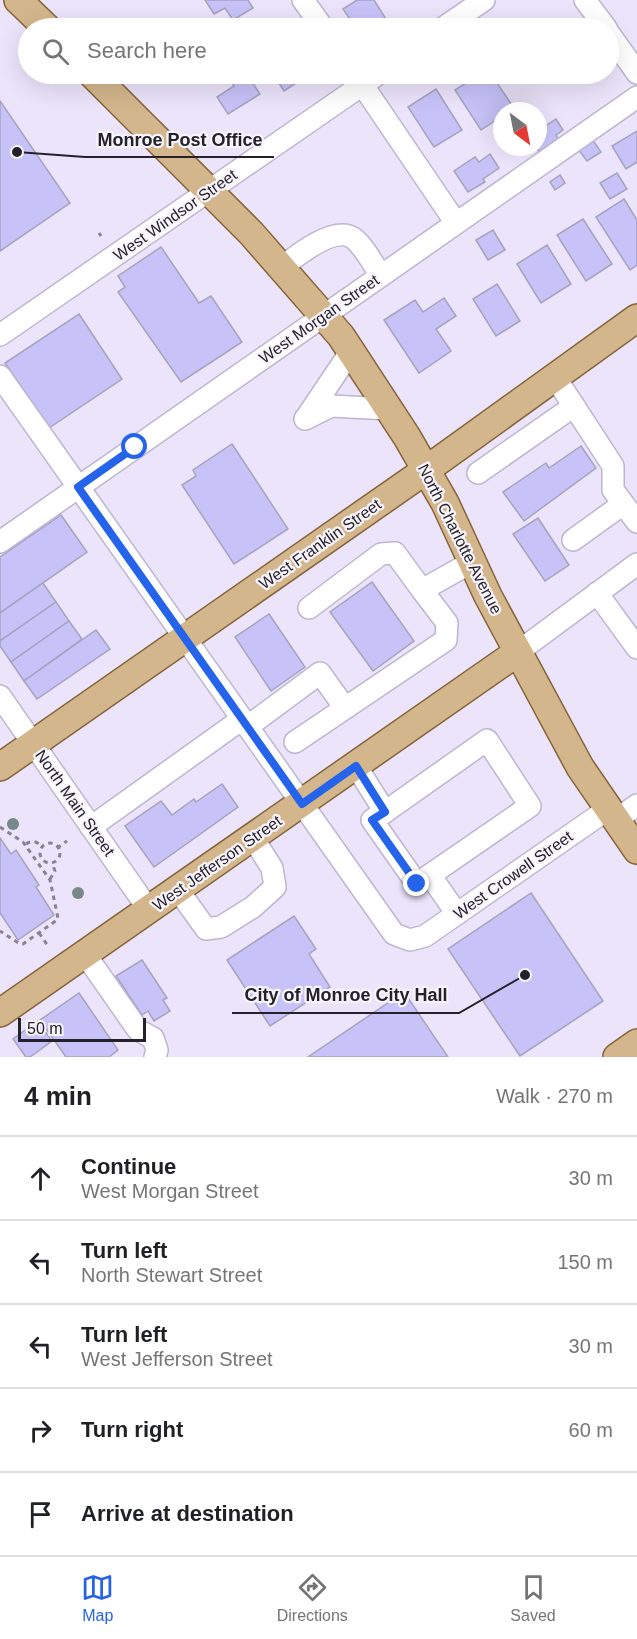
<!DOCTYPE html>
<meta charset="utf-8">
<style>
body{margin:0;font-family:Helvetica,sans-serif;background:#f6f6f6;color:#202124}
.compass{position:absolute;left:493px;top:102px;width:54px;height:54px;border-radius:50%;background:#fff;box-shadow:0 6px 24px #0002;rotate:148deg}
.scale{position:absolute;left:18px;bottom:15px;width:128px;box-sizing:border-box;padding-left:6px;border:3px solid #25212b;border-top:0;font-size:16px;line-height:21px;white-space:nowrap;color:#25212b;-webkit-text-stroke:4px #f7f5fb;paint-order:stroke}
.stop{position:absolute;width:18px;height:18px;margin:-14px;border:4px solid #2563eb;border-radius:50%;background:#fff}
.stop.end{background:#2563eb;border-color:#fff;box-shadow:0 2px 6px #0008}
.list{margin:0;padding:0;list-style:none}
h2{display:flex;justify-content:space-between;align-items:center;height:78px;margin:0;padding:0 24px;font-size:26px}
h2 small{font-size:20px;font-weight:400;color:#757577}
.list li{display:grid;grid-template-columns:39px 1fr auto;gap:18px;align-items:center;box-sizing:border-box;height:84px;padding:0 24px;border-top:2px solid #e0e0e0}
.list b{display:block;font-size:22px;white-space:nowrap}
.list p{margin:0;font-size:20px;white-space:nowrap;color:#757577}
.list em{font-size:20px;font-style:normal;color:#757577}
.icon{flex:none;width:33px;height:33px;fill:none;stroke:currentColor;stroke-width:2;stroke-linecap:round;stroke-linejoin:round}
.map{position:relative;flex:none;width:637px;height:1057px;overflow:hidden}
.search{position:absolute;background:#fff;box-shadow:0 6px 24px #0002;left:18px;right:18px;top:18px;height:66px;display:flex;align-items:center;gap:15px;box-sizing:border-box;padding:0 21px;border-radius:33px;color:#757577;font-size:22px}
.sheet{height:498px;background:#fff}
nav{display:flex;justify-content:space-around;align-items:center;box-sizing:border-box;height:84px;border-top:2px solid #e0e0e0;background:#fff;font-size:16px;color:#757577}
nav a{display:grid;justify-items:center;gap:3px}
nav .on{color:#2563eb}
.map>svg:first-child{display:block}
</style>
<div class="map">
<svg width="637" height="1057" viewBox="0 0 637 1057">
<rect width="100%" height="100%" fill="#ece4fb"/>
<g fill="#c7c3f8" stroke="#a5a3bf" stroke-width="1.5">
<polygon points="205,0 248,0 253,8 233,20 225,8 214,14"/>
<polygon points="357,0 374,0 386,19 371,28 368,22 356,28 343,9"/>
<polygon points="226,74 247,74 260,94 228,114 217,97 234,86"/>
<polygon points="273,74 310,74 284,91"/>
<polygon points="480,74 491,74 514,108 509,111 502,111 502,116 481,130 455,90"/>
<polygon points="436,89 462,130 434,147 408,107"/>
<polygon points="0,101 70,203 0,251"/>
<polygon points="556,119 563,130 556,135 558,139 539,152 536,147 538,147 538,131"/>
<polygon points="637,131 637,162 626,169 612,146"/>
<polygon points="592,139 601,152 587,161 578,149"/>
<polygon points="490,154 499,168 483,179 485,182 468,192 454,171 475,157 479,162"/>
<polygon points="617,173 627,189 610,199 600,183"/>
<polygon points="560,175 565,183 555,190 550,182"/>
<polygon points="624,199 637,220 637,265 630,270 596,217"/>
<polygon points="583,219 612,264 586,281 557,235"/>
<polygon points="493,230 505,250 488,260 476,240"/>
<polygon points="547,245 571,284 541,303 517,264"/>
<polygon points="161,247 199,303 211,296 242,342 181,382 118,292 125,287 118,276"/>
<polygon points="497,284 520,321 496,336 473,299"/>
<polygon points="444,298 456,316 436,329 451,351 419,373 384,320 415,300 423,312"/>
<polygon points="79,314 122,379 49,428 5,363"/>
<polygon points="232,444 288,529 234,564 182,485 196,476 193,470"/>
<polygon points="581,446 596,468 524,521 503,492 546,463 549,468"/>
<polygon points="61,515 87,552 0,613 0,557"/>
<polygon points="538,518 569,565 545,581 513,534"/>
<polygon points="372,582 414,641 373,671 330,612"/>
<polygon points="43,583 56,602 0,641 0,613"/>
<polygon points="56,602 69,621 11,662 0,646 0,641"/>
<polygon points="269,614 305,667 271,691 235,637"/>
<polygon points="69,621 82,639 24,681 11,662"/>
<polygon points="96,630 110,649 37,699 24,681"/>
<polygon points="222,784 238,807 154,867 125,826 161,801 172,815 194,799 196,802"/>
<polygon points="0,838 11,854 16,850 39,885 36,887 54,915 18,940 0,913"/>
<polygon points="531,893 603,1001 520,1056 448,949"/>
<polygon points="294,916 316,949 309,954 330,987 270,1026 227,960"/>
<polygon points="142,960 167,998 163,1000 170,1011 154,1021 148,1011 142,1015 116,976"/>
<polygon points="404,992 448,1057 308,1057"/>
<polygon points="79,993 118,1050 109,1057 66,1057 40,1020"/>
<polygon points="38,1021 52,1041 30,1057 26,1057 13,1039"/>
</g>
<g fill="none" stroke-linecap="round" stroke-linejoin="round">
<g stroke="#beb5d0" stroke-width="24">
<g id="minor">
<polyline points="303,0 323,28"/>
<polyline points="585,0 606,28"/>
<polyline points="443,28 484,0"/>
<polyline points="608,32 637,73"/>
<polyline points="355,74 456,223"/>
<path d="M281,268C295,257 334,225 353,238C364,246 373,264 381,276"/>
<polyline points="0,335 378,74"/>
<polyline points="0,376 394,934 410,940 425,936 608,809"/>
<polyline points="555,377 613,466 613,490 637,522"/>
<polyline points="306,418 351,351"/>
<polyline points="305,419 331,406 389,409"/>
<polyline points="478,473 574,406"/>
<polyline points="573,540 623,504"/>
<polyline points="0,542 637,97"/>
<polyline points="597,593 637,648"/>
<polyline points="309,608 381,554 395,553 422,590 472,562"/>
<polyline points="518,652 637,564"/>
<polyline points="0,696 149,910"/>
<polyline points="247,727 320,673 345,708"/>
<polyline points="295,742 446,640 447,623 422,590"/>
<polyline points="356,766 385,812 487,740 530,806 430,875 457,914"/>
<polyline points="385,812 372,820 417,884 430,875"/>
<polyline points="616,820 637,805"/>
<polyline points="91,827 242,719"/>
<polyline points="178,890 206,929 221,927 253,907 275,887 272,868 253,838"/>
<polyline points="85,954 138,1030 153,1038 157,1050 155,1057"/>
</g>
</g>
<g stroke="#846338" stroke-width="30">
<g id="major">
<polyline points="18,0 47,28"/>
<polyline points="92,74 251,233 341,336 407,437 445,503 488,596 580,767 637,850"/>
<polyline points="0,767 426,470 637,318"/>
<polyline points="0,1013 518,652"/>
<polyline points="617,1057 637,1043"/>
</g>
</g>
<g stroke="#888293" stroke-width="3" stroke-dasharray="4.5 4.5" stroke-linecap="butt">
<polyline points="99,233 101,236"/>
<polyline points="0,827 23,842 50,880 58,918 57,920 23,944 20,944 0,931"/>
<circle cx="50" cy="853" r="10"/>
<path d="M26,844C32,840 37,841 42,847"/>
<polyline points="57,848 67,841"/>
<polyline points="50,879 55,871 52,863"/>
<polyline points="39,933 48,946"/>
</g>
<use href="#minor" stroke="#fff" stroke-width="21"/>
<use href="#major" stroke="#d4b68c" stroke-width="27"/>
</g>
<g fill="#78888a">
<circle cx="13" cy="824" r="6"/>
<circle cx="78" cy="893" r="6"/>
</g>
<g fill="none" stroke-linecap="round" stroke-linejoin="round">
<polyline stroke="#2563eb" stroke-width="8" points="135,447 78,487 302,804 356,766 385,812 372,820 417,884"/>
</g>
<g text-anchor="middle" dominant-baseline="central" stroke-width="4.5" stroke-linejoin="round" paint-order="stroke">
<g font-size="16" fill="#25212b" stroke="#f7f5fb">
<text transform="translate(175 215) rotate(-35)">West Windsor Street</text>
<text transform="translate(319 319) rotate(-35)">West Morgan Street</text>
<text transform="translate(460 539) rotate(63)">North Charlotte Avenue</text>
<text transform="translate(320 544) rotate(-35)">West Franklin Street</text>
<text transform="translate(75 803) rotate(55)">North Main Street</text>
<text transform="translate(217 863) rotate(-35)">West Jefferson Street</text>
<text transform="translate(513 875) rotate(-35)">West Crowell Street</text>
</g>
</g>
<path fill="none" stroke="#25212b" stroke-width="2" d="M17 152L85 157H274M525 975L459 1013H232"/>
<g fill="#25212b" stroke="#f7f5fb" stroke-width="2">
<circle cx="17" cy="152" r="6"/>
<circle cx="525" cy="975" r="6"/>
</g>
<g font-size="18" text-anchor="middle" font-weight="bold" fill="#25212b" stroke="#f7f5fb" stroke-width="4.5" stroke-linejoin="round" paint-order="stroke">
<text x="180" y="146">Monroe Post Office</text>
<text x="346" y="1001">City of Monroe City Hall</text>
</g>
</svg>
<svg class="compass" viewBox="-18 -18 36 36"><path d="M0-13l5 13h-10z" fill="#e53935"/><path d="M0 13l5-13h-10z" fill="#757577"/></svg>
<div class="scale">50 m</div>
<div class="stop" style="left:135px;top:447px"></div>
<div class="stop end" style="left:417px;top:884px"></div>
<div class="search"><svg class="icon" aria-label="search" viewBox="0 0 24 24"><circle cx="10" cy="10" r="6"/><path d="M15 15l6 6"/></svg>Search here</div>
</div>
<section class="sheet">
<h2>4 min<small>Walk · 270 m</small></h2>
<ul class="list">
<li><svg class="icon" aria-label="ahead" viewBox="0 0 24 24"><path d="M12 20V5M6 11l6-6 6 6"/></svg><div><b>Continue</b><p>West Morgan Street</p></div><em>30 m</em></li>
<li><svg class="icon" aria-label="left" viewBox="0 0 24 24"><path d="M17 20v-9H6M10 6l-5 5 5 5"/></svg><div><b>Turn left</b><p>North Stewart Street</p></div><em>150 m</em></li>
<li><svg class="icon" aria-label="left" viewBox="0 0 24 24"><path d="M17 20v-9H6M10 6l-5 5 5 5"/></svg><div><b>Turn left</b><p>West Jefferson Street</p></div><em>30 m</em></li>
<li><svg class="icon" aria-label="right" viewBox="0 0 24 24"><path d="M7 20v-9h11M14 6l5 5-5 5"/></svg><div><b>Turn right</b></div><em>60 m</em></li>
<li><svg class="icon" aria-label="arrive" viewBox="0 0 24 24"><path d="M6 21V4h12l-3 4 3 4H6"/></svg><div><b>Arrive at destination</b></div></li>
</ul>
</section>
<nav>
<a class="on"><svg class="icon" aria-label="map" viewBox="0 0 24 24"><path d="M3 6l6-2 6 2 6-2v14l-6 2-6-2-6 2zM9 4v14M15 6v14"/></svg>Map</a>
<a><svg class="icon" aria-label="directions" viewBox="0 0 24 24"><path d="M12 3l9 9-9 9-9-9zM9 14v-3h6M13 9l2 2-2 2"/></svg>Directions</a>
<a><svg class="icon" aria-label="saved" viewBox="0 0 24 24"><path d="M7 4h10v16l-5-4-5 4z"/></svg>Saved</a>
</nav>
